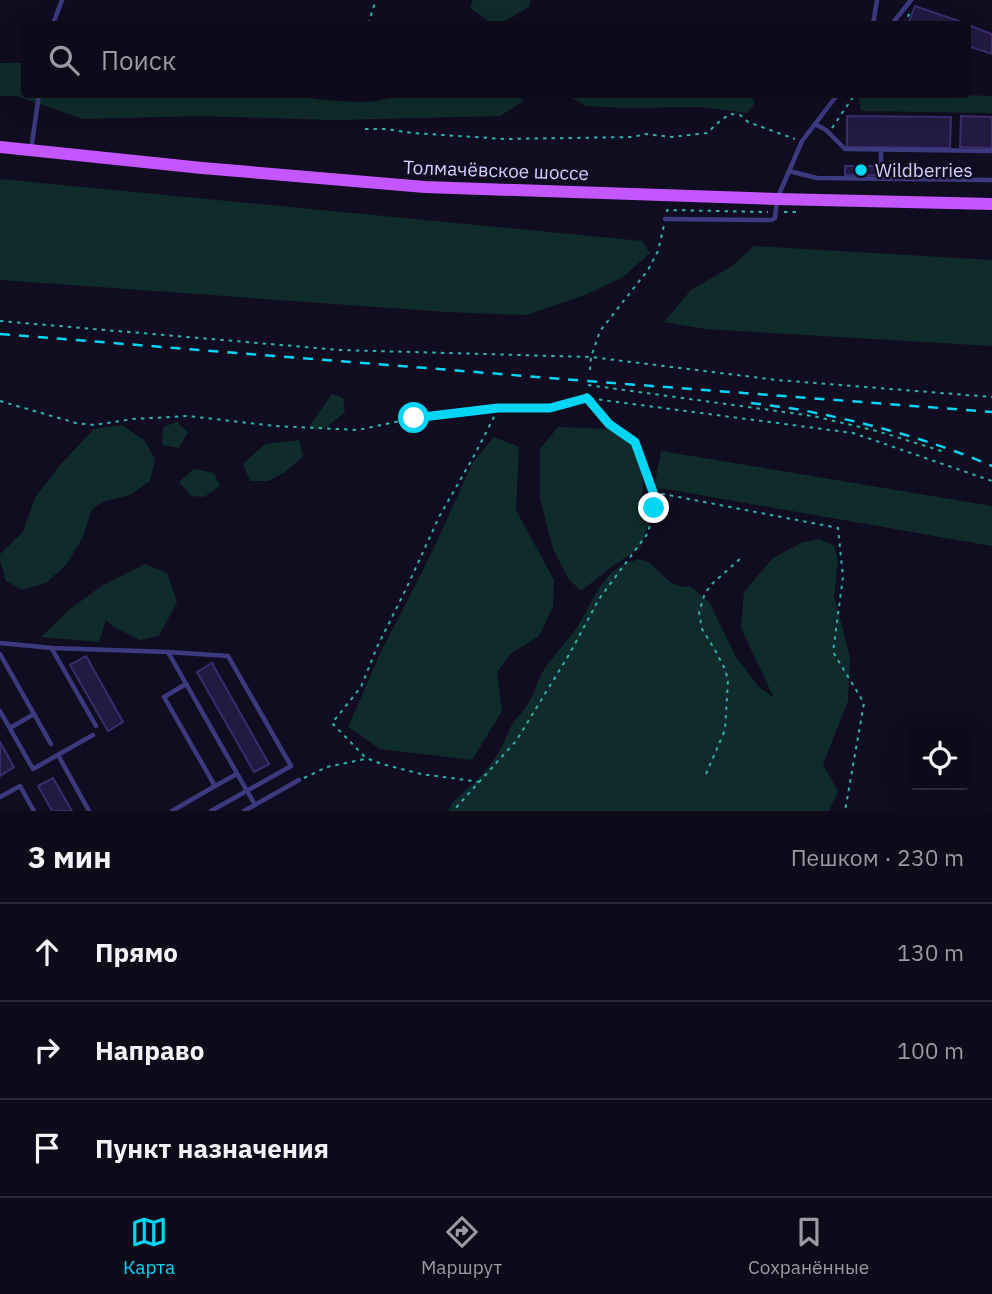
<!DOCTYPE html>
<html lang="ru">
<meta charset="utf-8">
<style>
body{margin:0;font-family:"IBM Plex Sans",sans-serif;background:#161322;color:#f1f3f6}
.controls{position:absolute;right:21px;bottom:21px;display:grid;overflow:hidden;border-radius:7px;box-shadow:0 7px 28px #0002}
.controls button{width:63px;height:63px;display:grid;place-items:center;padding:0;border:0;border-bottom:2px solid #2d2b38;background:#0d0a19;color:#f1f3f6;font:35px sans-serif}
.stop{position:absolute;width:21px;height:21px;margin:-16px;border:5px solid #03d6f5;border-radius:50%;background:#fff}
.stop.end{background:#03d6f5;border-color:#fff;box-shadow:0 2px 7px #0008}
.list{margin:0;padding:0;list-style:none}
h2{display:flex;justify-content:space-between;align-items:center;height:91px;margin:0;padding:0 28px;font-size:30px}
h2 small{font-size:23px;font-weight:400;color:#9a9aa2}
.list li{display:grid;grid-template-columns:46px 1fr auto;gap:21px;align-items:center;box-sizing:border-box;height:98px;padding:0 28px;border-top:2px solid #2d2b38}
.list b{display:block;font-size:26px;white-space:nowrap}
.list em{font-size:23px;font-style:normal;color:#9a9aa2}
.icon{flex:none;width:38px;height:38px;fill:none;stroke:currentColor;stroke-width:2;stroke-linecap:round;stroke-linejoin:round}
.map{position:relative;flex:none;width:992px;height:811px;overflow:hidden}
.search{position:absolute;background:#0d0a19;box-shadow:0 7px 28px #0002;left:21px;right:21px;top:21px;height:77px;display:flex;align-items:center;gap:18px;box-sizing:border-box;padding:0 24px;border-radius:7px;color:#9a9aa2;font-size:26px}
.sheet{height:385px;background:#0d0a19}
nav{display:flex;justify-content:space-around;align-items:center;box-sizing:border-box;height:98px;border-top:2px solid #2d2b38;background:#0d0a19;font-size:19px;color:#9a9aa2}
nav a{display:grid;justify-items:center;gap:4px}
nav .on{color:#03d6f5}
.map>svg:first-child{display:block}
</style>
<div class="map">
<svg width="992" height="811" viewBox="0 0 992 811">
<rect width="100%" height="100%" fill="#110d21"/>
<g fill="#102b2b">
<polygon points="473,0 531,0 529,7 504,21 489,22 470,8"/>
<path d="M0,63H24V94H310L314,99C334,100 377,107 394,95L516,94L524,101L500,116L334,120L200,116L83,119L17,96H0Z"/>
<polygon points="751,94 755,103 747,113 701,107 627,108 586,106 567,95"/>
<polygon points="962,95 992,96 992,113 861,111 858,95"/>
<polygon points="0,179 642,241 650,253 623,277 585,295 526,315 447,312 0,280"/>
<polygon points="754,246 992,260 992,346 705,329 664,322 691,290 732,266"/>
<polygon points="332,394 343,398 345,412 327,427 316,430 310,426"/>
<polygon points="177,422 188,432 179,448 162,445 163,427"/>
<polygon points="122,425 145,441 155,460 150,481 130,495 103,502 92,509 83,537 66,565 46,583 22,590 6,581 0,561 0,554 23,532 35,498 60,465 94,429"/>
<polygon points="558,427 614,429 639,441 642,462 643,496 649,522 640,548 614,565 581,591 568,578 553,549 540,498 540,449"/>
<polygon points="494,437 519,447 516,510 554,580 553,607 539,636 510,654 497,672 502,711 472,760 380,749 348,727 379,656 434,548 473,462"/>
<polygon points="299,440 303,457 285,472 268,481 250,481 243,464 265,444"/>
<polygon points="661,451 992,506 992,546 654,487"/>
<polygon points="194,469 214,473 220,486 204,497 191,496 179,482"/>
<path d="M820,539L834,546L838,561L834,596L850,657L848,701L823,764L838,792L829,811H448L452,803C465,790 483,777 493,761C502,749 506,736 513,723C518,716 525,710 529,702C535,693 537,682 542,673C552,656 567,642 578,626C594,600 603,568 636,560C656,556 666,592 690,586L709,602L736,657L759,687L774,698L741,628L744,592L773,558L803,542Z"/>
<polygon points="145,564 167,573 177,602 159,636 140,640 114,627 106,620 99,642 41,637 70,609 103,585"/>
</g>
<g fill="#231a42" stroke="#3b2c6d" stroke-width="2">
<polygon points="915,6 967,24 908,24"/>
<polygon points="968,25 992,34 992,54 968,46"/>
<polygon points="847,116 951,117 950,148 847,147"/>
<polygon points="961,116 992,117 992,148 960,147"/>
<rect x="845" y="166" width="32" height="9"/>
<polygon points="86,656 123,722 108,731 70,665"/>
<polygon points="212,663 269,764 254,772 197,672"/>
<polygon points="0,742 14,767 0,776"/>
<polygon points="53,778 72,811 52,811 38,786"/>
</g>
<g fill="none" stroke-linecap="round" stroke-linejoin="round">
<g stroke="#2fb1ad" stroke-width="2" stroke-dasharray="3.5 5" stroke-linecap="butt">
<polyline points="368,24 376,0"/>
<polyline points="903,24 910,13"/>
<polyline points="832,128 855,94"/>
<polyline points="365,129 385,129 412,133 505,139 633,137 645,134 672,137 707,133 720,121 730,114 740,115 748,122 795,139"/>
<polyline points="667,212 667,210 768,212"/>
<polyline points="784,212 796,212 797,209"/>
<polyline points="0,321 340,350 591,357 777,380 992,397"/>
<polyline points="590,370 591,357 600,331 648,270 658,251 664,225"/>
<polyline points="588,385 813,416 877,431 945,452"/>
<polyline points="587,393 587,398 853,433 992,481"/>
<polyline points="0,401 76,423 94,425 133,419 188,416 275,426 358,430 414,418 498,408 550,408 587,398 609,424 635,442 653,492 654,507 648,533 599,599 570,653 516,741 453,811"/>
<polyline points="653,492 838,528 843,577 833,652 864,703 845,811"/>
<polyline points="706,774 725,730 728,680 725,669 715,650 702,629 699,612 705,593 713,583 741,558"/>
<polyline points="304,778 327,767 365,759"/>
<polyline points="480,782 421,774 382,764 366,758 332,723 361,687 377,647 407,587 439,517 475,454 498,409"/>
</g>
<g stroke="#3d397f" stroke-width="4.5">
<polyline points="53,24 62,0"/>
<polyline points="873,24 877,0"/>
<polyline points="892,24 911,0"/>
<polyline points="815,124 826,130 845,149 992,151"/>
<polyline points="31,150 39,94"/>
<polyline points="789,171 817,178 992,180"/>
<polyline points="881,178 881,150"/>
<polyline points="665,219 772,220 775,218 777,199 802,141 838,94"/>
<polyline points="0,643 52,648 168,652 255,805"/>
<polyline points="52,649 96,726"/>
<polyline points="168,652 228,656 291,766 211,811"/>
<polyline points="0,654 51,744"/>
<polyline points="186,684 164,697 215,786 237,774"/>
<polyline points="0,711 33,769 93,735"/>
<polyline points="10,728 34,714"/>
<polyline points="58,755 89,811"/>
<polyline points="0,797 20,786 34,811"/>
<polyline points="172,811 215,786"/>
<polyline points="244,811 299,780"/>
</g>
<polyline stroke="#c356fd" stroke-width="12" points="0,147 202,168 425,187 777,199 992,204"/>
<g stroke="#03d6f5" stroke-width="2.5" stroke-dasharray="10 9" stroke-linecap="butt">
<polyline points="0,334 613,383 992,412"/>
<path d="M751,403C773,406 795,408 816,413C876,425 936,442 992,466"/>
</g>
</g>
<g fill="none" stroke-linecap="round" stroke-linejoin="round">
<polyline stroke="#03d6f5" stroke-width="9" points="414,418 498,408 550,408 587,398 609,424 635,442 653,492 654,508"/>
</g>
<circle fill="#03d6f5" stroke="#110d21" stroke-width="2.5" cx="861" cy="170" r="7"/>
<g text-anchor="middle" dominant-baseline="central" stroke-width="5" stroke-linejoin="round" paint-order="stroke">
<g font-size="19" fill="#d5cefe" stroke="#110d21">
<text transform="translate(496 170) rotate(2)">Толмачёвское шоссе</text>
</g>
<g font-size="19" fill="#d5cefe" stroke="#110d21" text-anchor="start">
<text x="875" y="170">Wildberries</text>
</g>
</g>
</svg>
<div class="controls">
<button><svg class="icon" aria-label="locate" viewBox="0 0 24 24"><circle cx="12" cy="12" r="6"/><path d="M12 2v4M12 18v4M2 12h4M18 12h4"/></svg></button>
</div>
<div class="stop" style="left:414px;top:418px"></div>
<div class="stop end" style="left:654px;top:508px"></div>
<div class="search"><svg class="icon" aria-label="search" viewBox="0 0 24 24"><circle cx="10" cy="10" r="6"/><path d="M15 15l6 6"/></svg>Поиск</div>
</div>
<section class="sheet">
<h2>3 мин<small>Пешком · 230 m</small></h2>
<ul class="list">
<li><svg class="icon" aria-label="ahead" viewBox="0 0 24 24"><path d="M12 20V5M6 11l6-6 6 6"/></svg><div><b>Прямо</b></div><em>130 m</em></li>
<li><svg class="icon" aria-label="right" viewBox="0 0 24 24"><path d="M7 20v-9h11M14 6l5 5-5 5"/></svg><div><b>Направо</b></div><em>100 m</em></li>
<li><svg class="icon" aria-label="arrive" viewBox="0 0 24 24"><path d="M6 21V4h12l-3 4 3 4H6"/></svg><div><b>Пункт назначения</b></div></li>
</ul>
</section>
<nav>
<a class="on"><svg class="icon" aria-label="map" viewBox="0 0 24 24"><path d="M3 6l6-2 6 2 6-2v14l-6 2-6-2-6 2zM9 4v14M15 6v14"/></svg>Карта</a>
<a><svg class="icon" aria-label="directions" viewBox="0 0 24 24"><path d="M12 3l9 9-9 9-9-9zM9 14v-3h6M13 9l2 2-2 2"/></svg>Маршрут</a>
<a><svg class="icon" aria-label="saved" viewBox="0 0 24 24"><path d="M7 4h10v16l-5-4-5 4z"/></svg>Сохранённые</a>
</nav>
